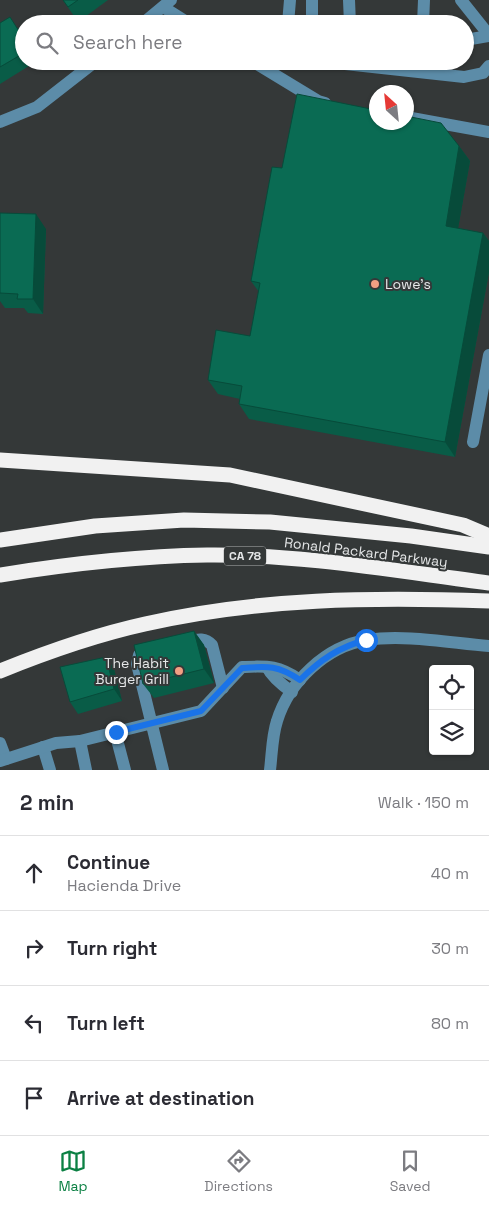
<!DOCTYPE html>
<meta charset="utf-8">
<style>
body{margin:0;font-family:"Space Grotesk",sans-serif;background:#f2f2f3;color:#2b2b33}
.controls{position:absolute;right:15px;bottom:15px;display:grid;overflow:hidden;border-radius:5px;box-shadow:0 1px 4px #0004}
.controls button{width:45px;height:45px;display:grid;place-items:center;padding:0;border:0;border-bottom:1px solid #e1e1e2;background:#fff;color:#2b2b33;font:25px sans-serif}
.compass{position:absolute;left:369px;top:85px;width:45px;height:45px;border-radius:50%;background:#fff;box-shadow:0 1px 4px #0004;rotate:333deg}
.stop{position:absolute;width:15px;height:15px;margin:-11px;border:4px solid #1a73e8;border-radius:50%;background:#fff}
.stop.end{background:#1a73e8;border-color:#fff;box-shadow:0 1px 5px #0008}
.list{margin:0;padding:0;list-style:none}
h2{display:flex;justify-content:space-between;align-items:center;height:65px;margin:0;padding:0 20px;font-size:21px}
h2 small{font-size:16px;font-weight:400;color:#7c7c81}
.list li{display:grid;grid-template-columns:32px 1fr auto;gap:15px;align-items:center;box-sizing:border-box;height:75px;padding:0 20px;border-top:1px solid #e1e1e2}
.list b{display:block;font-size:19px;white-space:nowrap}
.list p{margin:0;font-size:16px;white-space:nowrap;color:#7c7c81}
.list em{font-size:16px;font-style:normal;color:#7c7c81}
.icon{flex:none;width:28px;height:28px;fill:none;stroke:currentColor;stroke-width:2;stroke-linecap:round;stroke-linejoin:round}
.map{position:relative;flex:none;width:489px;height:770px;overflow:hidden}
.search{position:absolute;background:#fff;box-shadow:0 1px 4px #0004;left:15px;right:15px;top:15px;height:55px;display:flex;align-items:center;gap:12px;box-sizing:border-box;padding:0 18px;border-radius:28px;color:#7c7c81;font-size:19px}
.sheet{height:365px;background:#fff}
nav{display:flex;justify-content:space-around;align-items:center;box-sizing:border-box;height:70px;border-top:1px solid #e1e1e2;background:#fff;font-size:14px;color:#7c7c81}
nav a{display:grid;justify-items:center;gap:2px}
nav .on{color:#0b8043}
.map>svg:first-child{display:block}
</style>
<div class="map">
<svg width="489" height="770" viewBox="0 0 489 770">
<rect width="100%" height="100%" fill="#343838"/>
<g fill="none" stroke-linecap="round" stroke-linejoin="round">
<g stroke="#5c8ca8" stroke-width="12">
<polyline points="349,0 350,24"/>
<polyline points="461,0 489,35"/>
<polyline points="163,7 190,24"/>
<polyline points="142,24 171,0"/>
<polyline points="288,24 290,0"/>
<polyline points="312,24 312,0"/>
<polyline points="423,24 424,0"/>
<polyline points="465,40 489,36"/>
<polyline points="252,61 318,101 325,103"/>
<polyline points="318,61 464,77 483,73 489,66"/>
<polyline points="406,117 489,132"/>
<polyline points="0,122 37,107 96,61"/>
<polyline points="473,442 489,355"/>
<path d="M183,642C195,640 204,636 212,645L223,688"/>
<polyline points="147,650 139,655 137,664 163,770"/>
<path d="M267,667C272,677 282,685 292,692"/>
<polyline points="115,732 125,770"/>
<path d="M80,741L201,711L242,667C268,666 278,665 300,680"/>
<polyline points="0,743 6,759"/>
<polyline points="43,747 50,770"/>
<polyline points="0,761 56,743 80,741 86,770"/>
<path d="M270,770C272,754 272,736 277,721C289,682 326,646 367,640C404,634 451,643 489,646"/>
</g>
<g stroke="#f1f1f1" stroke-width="15">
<polyline points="0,460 230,475 463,525 489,536"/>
<polyline points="0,540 95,526 184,520 270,522 411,536 489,547"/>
<path d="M0,575C68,564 137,556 207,555C301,554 396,571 489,583"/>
<path d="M0,671C47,652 95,635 145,624C259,598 373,597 489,601"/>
</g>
</g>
<g fill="#095c47">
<polygon points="63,0 108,0 78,22"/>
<polygon points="0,23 18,28 24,37 24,61 37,61 0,84"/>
<polygon points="459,146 470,161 458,228 483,233 489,241 489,272 455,457 249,419 239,404 240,399 218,394 208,380 250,336 259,292 251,281 282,168"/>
<polygon points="0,213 46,229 43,314 28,313 24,308 5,308 0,301"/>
<polygon points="194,631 204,645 214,683 154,698 143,684"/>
<polygon points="106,657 114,669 122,701 78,714 70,702"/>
</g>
<g fill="#074b3a">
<polygon points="459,146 470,161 456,240 446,226"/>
<polygon points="36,214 46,229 43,314 33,299"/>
<polygon points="483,233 489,241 489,272 455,457 445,442"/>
<polygon points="194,631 204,645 214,683 204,669"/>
<polygon points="106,657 114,669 122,701 114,689"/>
</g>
<g fill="#0a6b53" stroke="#074b3a">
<polygon points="63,0 78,0 68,7"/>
<polygon points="10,17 24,39 24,53 0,67 0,23"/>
<polygon points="297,94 376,110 376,122 406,122 406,116 441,123 459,146 446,226 483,233 445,442 239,404 242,386 208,380 216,330 250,336 260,283 251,281 272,167 282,168"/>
<polygon points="0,213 36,214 33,299 17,299 18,294 0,293"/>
<polygon points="194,631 204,669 143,684 134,645"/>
<polygon points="106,657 114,689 70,702 60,667"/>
</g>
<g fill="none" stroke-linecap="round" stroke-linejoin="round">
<path stroke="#1a73e8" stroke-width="6" d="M116,732L201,711L242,668C268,666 278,665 300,680C320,660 339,647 366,640"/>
</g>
<g fill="#f39f83" stroke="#343838" stroke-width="2">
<circle cx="375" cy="284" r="5"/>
<circle cx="179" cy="671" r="5"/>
</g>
<g text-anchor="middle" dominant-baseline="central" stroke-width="4" stroke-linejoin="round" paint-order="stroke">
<rect fill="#343838" stroke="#b0b2b3" stroke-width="1" x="224" y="546.5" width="42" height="19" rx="4"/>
<g font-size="12" font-weight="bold" fill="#e5e7e8">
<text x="245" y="556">CA 78</text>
</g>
<g font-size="14" fill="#e5e7e8" stroke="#343838" text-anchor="start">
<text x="385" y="284">Lowe's</text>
<text x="169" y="663" text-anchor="end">The Habit<tspan x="169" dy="16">Burger Grill</tspan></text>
</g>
<g font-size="14" fill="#e5e7e8" stroke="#343838">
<text transform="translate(366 552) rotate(7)">Ronald Packard Parkway</text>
</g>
</g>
</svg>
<div class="controls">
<button><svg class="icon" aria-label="locate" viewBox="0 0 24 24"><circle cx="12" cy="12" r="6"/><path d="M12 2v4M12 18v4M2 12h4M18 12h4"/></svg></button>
<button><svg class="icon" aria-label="layers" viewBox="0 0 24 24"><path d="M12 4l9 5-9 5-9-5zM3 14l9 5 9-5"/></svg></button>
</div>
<svg class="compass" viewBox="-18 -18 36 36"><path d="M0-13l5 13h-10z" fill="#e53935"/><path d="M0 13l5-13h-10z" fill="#7c7c81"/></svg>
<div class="stop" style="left:366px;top:640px"></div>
<div class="stop end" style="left:116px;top:732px"></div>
<div class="search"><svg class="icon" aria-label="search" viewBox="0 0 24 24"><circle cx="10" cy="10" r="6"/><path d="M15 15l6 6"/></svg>Search here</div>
</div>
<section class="sheet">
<h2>2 min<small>Walk · 150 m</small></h2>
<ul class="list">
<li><svg class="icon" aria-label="ahead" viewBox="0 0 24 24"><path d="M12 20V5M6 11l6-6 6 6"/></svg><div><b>Continue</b><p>Hacienda Drive</p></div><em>40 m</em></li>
<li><svg class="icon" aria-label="right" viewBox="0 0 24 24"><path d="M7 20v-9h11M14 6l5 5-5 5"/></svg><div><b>Turn right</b></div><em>30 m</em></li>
<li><svg class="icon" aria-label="left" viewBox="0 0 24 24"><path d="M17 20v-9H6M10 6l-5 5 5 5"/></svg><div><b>Turn left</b></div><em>80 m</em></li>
<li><svg class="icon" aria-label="arrive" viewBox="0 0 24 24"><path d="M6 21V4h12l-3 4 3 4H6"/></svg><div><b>Arrive at destination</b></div></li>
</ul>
</section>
<nav>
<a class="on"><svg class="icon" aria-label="map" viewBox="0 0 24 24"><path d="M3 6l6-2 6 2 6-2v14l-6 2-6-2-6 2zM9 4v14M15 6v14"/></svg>Map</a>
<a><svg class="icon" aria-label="directions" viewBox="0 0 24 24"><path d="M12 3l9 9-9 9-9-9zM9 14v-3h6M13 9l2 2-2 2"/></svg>Directions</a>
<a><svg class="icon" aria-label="saved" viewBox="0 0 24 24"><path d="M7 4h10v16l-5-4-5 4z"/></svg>Saved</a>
</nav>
